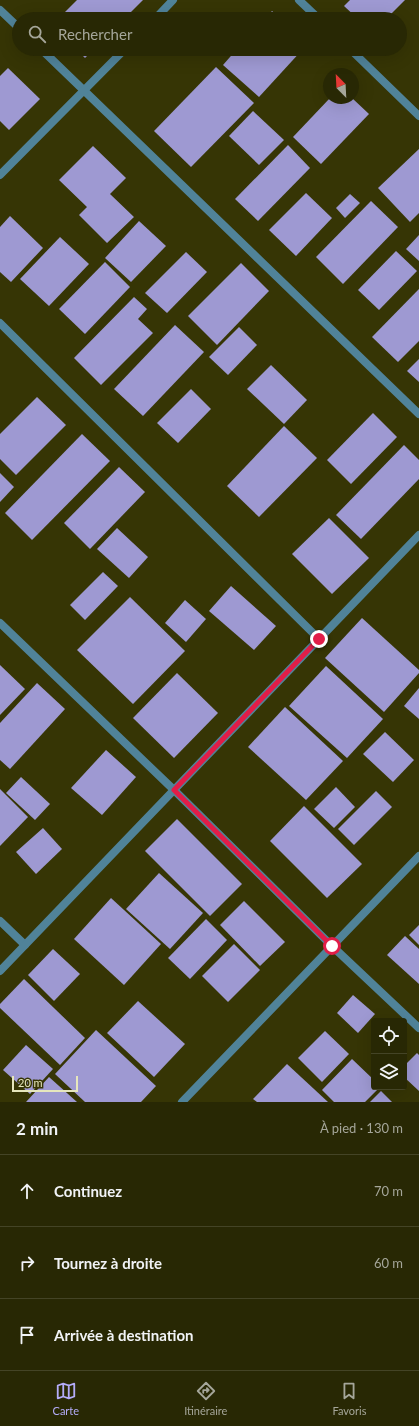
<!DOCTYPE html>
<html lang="fr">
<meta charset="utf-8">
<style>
body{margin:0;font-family:Lato,sans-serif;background:#30300e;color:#f1f3f6}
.controls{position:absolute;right:12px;bottom:12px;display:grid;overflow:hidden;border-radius:4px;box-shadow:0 4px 16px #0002}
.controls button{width:36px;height:36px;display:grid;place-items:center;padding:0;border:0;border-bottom:1px solid #444426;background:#282804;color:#f1f3f6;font:20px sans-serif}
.compass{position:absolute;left:323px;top:68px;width:36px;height:36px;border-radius:50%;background:#282804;box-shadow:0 4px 16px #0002;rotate:336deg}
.scale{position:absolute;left:12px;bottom:10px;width:66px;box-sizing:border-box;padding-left:4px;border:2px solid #e6e6bd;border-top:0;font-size:11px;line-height:14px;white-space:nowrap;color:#e6e6bd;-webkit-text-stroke:3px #363505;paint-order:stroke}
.stop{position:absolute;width:12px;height:12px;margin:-9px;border:3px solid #e11d48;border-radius:50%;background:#fff}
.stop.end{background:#e11d48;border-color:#fff;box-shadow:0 1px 4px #0008}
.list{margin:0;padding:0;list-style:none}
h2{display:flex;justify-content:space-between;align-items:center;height:52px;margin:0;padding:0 16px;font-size:17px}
h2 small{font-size:13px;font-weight:400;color:#a5a69a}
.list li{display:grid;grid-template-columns:26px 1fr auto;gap:12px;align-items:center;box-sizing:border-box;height:72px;padding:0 16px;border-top:1px solid #444426}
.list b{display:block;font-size:15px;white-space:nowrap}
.list em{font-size:13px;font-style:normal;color:#a5a69a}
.icon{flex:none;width:22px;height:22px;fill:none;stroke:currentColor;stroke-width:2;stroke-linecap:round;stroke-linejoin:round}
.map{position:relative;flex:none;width:419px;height:1102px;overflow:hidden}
.search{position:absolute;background:#282804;box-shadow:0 4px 16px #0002;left:12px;right:12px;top:12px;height:44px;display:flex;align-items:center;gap:10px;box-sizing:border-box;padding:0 14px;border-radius:22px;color:#a5a69a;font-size:15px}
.sheet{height:268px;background:#282804}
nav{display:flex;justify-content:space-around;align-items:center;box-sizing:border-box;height:56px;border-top:1px solid #444426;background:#282804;font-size:11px;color:#a5a69a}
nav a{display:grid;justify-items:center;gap:2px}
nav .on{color:#b4acf9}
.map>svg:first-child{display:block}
</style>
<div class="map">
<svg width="419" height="1102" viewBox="0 0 419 1102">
<rect width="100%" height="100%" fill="#363505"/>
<g fill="#9e99d2">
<polygon points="77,0 143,0 124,19 58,19"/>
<polygon points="350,0 405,0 386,19 358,19 344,6"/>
<polygon points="272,11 281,19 265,19"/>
<polygon points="76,49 94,49 85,58"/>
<polygon points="237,49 303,49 259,97 223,65"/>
<polygon points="216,67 254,103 191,167 154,131"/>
<polygon points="8,68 40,99 9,130 0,121 0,76"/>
<polygon points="330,98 352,98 369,114 321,164 293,137"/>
<polygon points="253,111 284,140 259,165 229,136"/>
<polygon points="288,145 310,168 258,221 235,199"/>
<polygon points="93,146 126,178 110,194 134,217 107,243 79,215 87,207 59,180"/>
<polygon points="419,149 419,213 410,222 378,188"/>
<polygon points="306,193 332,218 296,256 269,230"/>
<polygon points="350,194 360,203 345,218 336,208"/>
<polygon points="371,201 398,227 343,284 316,257"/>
<polygon points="10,216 43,248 11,282 0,272 0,227"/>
<polygon points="139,221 166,246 131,282 105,258"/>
<polygon points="419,235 419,261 406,249"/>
<polygon points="60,237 89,264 49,306 20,279"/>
<polygon points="396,251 417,271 379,310 358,290"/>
<polygon points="186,252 207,272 167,313 145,293"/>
<polygon points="105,262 130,287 85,334 59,309"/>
<polygon points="241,263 269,291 217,345 188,316"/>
<polygon points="419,289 419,341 398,362 372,337"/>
<polygon points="134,297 147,309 138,319 153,333 101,385 74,358"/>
<polygon points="175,325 204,352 143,416 114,389"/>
<polygon points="239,327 257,345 228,375 209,357"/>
<polygon points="419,359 419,382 407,371"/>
<polygon points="271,365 307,400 284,424 247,389"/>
<polygon points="191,389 211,409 178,443 157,423"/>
<polygon points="37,397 66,425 16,475 0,459 0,434"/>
<polygon points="373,413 397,437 351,484 327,460"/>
<polygon points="284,426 317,458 259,517 227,486"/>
<polygon points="82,434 110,461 32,540 5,513"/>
<polygon points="404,445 419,460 419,479 361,539 336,515"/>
<polygon points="119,467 145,492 90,549 64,523"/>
<polygon points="0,473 14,487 0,502"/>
<polygon points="329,518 369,558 332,594 292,554"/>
<polygon points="117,528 148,557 129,578 97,549"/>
<polygon points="103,572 118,586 85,620 70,605"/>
<polygon points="231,586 276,626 254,650 209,611"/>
<polygon points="130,597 185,651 133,704 77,650"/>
<polygon points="185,600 206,619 186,642 165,623"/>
<polygon points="362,618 419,670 419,673 384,712 325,658"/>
<polygon points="0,665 25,689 0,715"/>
<polygon points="326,666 383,719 347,758 289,706"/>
<polygon points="177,673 218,713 174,758 133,718"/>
<polygon points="37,683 65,709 10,769 0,760 0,723"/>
<polygon points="419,688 419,719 404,706"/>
<polygon points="285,707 343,761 306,800 248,747"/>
<polygon points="385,732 414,760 393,782 363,754"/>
<polygon points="106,750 136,777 102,815 71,788"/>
<polygon points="21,777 50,804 35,820 6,793"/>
<polygon points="336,787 355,807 334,828 314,809"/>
<polygon points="0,789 28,817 0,846"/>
<polygon points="376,791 392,807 354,845 338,829"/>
<polygon points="304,806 362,864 327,898 270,841"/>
<polygon points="177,819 242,884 210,916 145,851"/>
<polygon points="43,828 62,849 36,874 16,852"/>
<polygon points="159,873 203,913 170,949 126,909"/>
<polygon points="111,898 161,944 124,985 74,939"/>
<polygon points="244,901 285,942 260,966 220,925"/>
<polygon points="206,919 227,940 190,979 168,958"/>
<polygon points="419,925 419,945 409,935"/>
<polygon points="405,936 419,949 419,984 387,955"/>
<polygon points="234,944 260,970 228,1002 202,976"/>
<polygon points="53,949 80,974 54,1001 28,975"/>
<polygon points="24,979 85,1038 60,1065 0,1008 0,1004"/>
<polygon points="353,995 375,1014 358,1033 337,1013"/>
<polygon points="138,1001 185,1044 154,1077 107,1033"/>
<polygon points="96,1030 156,1086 141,1102 85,1102 55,1074"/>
<polygon points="325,1031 349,1054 322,1082 298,1058"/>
<polygon points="26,1045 53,1069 30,1094 3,1070"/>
<polygon points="417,1053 419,1055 419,1091 404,1077 404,1066"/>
<polygon points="352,1059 374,1080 374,1087 380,1087 365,1102 334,1102 322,1090"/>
<polygon points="287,1064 328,1102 257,1102 253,1099"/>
<polygon points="49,1077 77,1102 26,1102"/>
<polygon points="381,1091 392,1102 370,1102"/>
</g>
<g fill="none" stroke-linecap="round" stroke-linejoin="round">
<g stroke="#508399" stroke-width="8">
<polyline points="299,0 319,19"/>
<polyline points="0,10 19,28"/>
<polyline points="155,19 173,0"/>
<polyline points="41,49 419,414"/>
<polyline points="350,49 419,116"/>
<polyline points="0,175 125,49"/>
<polyline points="0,323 319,639"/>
<polyline points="0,623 174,790 332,946 419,1028"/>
<polyline points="0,921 25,945"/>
<polyline points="0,971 419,535"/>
<polyline points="182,1102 419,856"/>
</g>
</g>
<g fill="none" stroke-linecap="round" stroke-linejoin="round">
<polyline stroke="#e11d48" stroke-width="5" points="319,639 174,790 332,946"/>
</g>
</svg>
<div class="controls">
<button><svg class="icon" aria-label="locate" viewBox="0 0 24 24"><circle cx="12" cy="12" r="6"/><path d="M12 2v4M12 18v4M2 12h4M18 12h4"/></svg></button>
<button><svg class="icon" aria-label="layers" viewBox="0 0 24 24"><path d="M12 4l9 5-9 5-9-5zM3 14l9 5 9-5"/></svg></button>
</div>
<svg class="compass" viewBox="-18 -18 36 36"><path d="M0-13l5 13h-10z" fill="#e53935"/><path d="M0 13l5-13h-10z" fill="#a5a69a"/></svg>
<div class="scale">20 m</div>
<div class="stop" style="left:332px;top:946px"></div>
<div class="stop end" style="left:319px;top:639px"></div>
<div class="search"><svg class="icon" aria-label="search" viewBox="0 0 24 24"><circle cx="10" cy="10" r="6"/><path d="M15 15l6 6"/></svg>Rechercher</div>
</div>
<section class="sheet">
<h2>2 min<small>À pied · 130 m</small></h2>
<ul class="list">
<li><svg class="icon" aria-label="ahead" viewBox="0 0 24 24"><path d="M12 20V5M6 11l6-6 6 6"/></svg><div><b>Continuez</b></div><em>70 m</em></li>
<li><svg class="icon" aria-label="right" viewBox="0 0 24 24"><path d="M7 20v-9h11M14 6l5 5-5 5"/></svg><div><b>Tournez à droite</b></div><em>60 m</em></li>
<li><svg class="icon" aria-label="arrive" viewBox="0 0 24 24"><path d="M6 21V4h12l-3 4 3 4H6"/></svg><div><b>Arrivée à destination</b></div></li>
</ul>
</section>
<nav>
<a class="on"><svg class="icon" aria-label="map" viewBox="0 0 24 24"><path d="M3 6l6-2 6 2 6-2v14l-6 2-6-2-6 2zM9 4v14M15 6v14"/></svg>Carte</a>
<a><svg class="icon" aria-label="directions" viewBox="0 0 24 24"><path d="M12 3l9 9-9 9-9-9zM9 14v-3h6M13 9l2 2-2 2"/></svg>Itinéraire</a>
<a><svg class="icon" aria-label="saved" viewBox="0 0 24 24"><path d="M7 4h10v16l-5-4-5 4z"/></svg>Favoris</a>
</nav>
